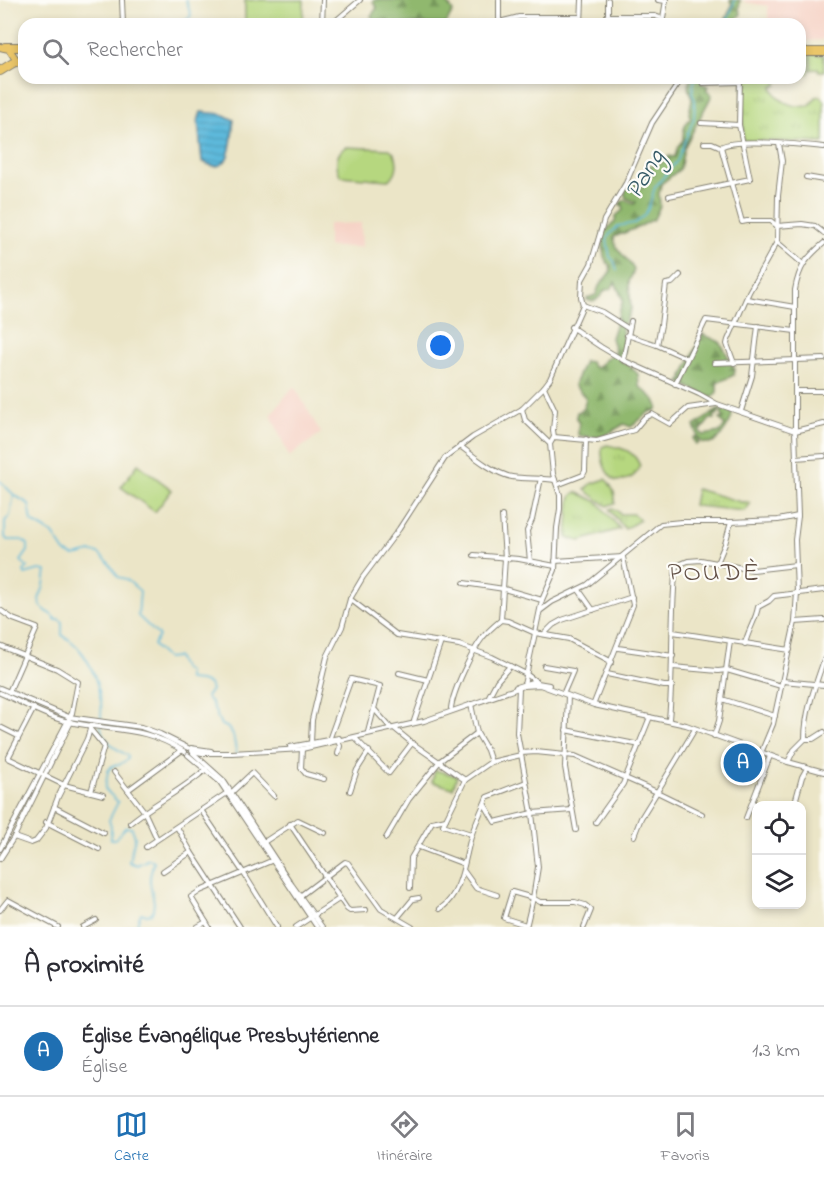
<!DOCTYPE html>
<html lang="fr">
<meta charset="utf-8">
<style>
body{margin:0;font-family:"Indie Flower",sans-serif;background:#f2f2f3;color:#2b2b33}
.controls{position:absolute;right:18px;bottom:18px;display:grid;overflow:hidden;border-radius:12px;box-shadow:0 3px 9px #0003}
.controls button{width:54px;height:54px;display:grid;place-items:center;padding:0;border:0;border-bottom:2px solid #e1e1e2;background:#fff;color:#2b2b33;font:30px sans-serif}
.you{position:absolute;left:441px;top:346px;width:21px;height:21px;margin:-15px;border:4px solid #fff;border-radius:50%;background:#1a73e8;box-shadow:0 0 0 9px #1a73e833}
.badge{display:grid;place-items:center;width:39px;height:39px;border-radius:50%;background:#1f6fb2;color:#fff;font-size:20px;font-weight:700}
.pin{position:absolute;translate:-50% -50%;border:3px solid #fff;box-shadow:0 2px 6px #0006}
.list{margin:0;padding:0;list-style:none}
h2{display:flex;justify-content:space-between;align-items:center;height:78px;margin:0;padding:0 24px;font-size:26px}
h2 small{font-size:20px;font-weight:400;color:#7c7c81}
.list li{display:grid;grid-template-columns:39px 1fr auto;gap:18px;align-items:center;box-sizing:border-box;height:90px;padding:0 24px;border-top:2px solid #e1e1e2}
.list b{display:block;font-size:22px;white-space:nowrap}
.list p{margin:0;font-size:20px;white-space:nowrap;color:#7c7c81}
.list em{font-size:20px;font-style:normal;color:#7c7c81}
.icon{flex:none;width:33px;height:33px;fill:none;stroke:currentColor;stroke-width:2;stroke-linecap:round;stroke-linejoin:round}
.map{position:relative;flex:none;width:824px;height:927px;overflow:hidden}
.search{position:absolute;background:#fff;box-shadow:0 3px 9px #0003;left:18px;right:18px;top:18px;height:66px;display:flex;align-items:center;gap:15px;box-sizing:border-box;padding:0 21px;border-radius:18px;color:#7c7c81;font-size:22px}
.sheet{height:168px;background:#fff}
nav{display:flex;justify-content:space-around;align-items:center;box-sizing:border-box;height:84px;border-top:2px solid #e1e1e2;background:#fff;font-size:16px;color:#7c7c81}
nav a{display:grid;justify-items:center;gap:3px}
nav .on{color:#1f6fb2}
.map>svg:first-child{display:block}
</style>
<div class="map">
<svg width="824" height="927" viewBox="0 0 824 927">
<defs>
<pattern id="grass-tufts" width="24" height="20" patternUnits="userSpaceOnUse" patternTransform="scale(1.5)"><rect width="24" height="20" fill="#b6d77f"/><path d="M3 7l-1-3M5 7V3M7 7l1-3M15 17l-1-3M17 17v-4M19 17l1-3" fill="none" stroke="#9cb86d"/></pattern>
<pattern id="forest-firs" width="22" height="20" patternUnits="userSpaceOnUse" patternTransform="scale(1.5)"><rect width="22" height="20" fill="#90b86e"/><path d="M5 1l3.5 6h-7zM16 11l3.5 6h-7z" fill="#75955a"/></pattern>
<pattern id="water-rules" width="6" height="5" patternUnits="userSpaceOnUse" patternTransform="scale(1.5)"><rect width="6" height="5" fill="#5db9db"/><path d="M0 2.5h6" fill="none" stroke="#509ebb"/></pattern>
</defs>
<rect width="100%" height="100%" fill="#fdfcf7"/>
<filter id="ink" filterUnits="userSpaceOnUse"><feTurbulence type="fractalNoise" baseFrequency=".0167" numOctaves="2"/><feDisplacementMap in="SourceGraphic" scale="12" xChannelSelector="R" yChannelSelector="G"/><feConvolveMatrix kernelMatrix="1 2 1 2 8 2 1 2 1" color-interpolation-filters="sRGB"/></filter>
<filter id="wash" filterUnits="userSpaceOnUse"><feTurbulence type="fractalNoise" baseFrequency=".008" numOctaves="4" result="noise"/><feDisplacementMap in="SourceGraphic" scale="24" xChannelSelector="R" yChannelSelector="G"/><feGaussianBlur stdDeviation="1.35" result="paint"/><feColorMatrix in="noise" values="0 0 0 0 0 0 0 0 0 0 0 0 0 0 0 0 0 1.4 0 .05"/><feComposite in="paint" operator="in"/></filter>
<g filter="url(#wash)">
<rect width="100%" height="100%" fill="#ebe5c7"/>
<g fill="#f6d2c5">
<polygon points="744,0 824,0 823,40 800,41 800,24 768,24 768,6 744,2"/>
<polygon points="361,223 362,247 328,247 328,224"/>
<polygon points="294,386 321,433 289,457 271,414"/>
</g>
<g fill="url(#grass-tufts)" stroke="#697a4e" stroke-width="1.5">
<polygon points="809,54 809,73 801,76 800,55"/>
<polygon points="811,54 824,55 824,71 819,71 818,68 811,70"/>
<path d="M743,78H786L777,80V85L772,87C777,102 793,108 809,106L816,97L821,96L824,100V143L743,140Z"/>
<path d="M607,445C622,448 634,450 640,466C635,478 629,480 616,481C605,474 601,460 602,447Z"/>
<path d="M606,479C612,487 616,493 615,503L607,506L585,490L591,484Z"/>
<polygon points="696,489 741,502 748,502 750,504 745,511 696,506 693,505"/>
<polygon points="576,492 598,502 620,529 580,541 567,538 570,500 572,495"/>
<polygon points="613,508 621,514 633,514 640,520 625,529 611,512 610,509"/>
</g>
<g fill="url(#forest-firs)" stroke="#566a45" stroke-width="1.5">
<polygon points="374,0 445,0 453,11 446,24 392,24 383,19 376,22 371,16 377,8 373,2"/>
<polygon points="730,0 740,0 739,9 741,14 731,24 724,24 732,5"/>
<path d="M691,78H700L702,84L708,86L706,90L712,95L684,148L680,169L661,184L659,194L660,206L654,219L639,227L614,237C614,251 628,257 634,270L629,282L631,309L622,330L624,352L619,360L629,365L638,374L639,386L655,400L658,407L657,410L649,412L631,427L624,424C604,436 603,440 578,435L579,423L576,417L577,412L581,411L584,407L586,398L574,385L584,361L590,362L594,368L597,367L615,351L611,338L623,300L615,282L611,289L605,290C600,297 597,303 587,300V298L596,295L599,286L611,271L610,265C600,258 604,244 603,232L615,222L616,216L623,210V205H620V203L625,200L634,204L636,202L626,198C623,192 626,186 630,182H634L638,187H644L641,177C645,166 650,165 660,164L669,156L675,157L678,146L683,140C683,131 684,124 691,118L689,114L692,99L688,87Z"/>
<polygon points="702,334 720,342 735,369 734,375 717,383 717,392 712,398 680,383"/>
<path d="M722,407L717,415H714L715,419H710L700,432L704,435L720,432L725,425L720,419L724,418L721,414L724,408L732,411C734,420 720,439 713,443C712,443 703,443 703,443L698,438L697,440L699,443L696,445L693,438L698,436L694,426Z"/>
</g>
<g fill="#b6d77f" stroke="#697a4e" stroke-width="1.5">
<polygon points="245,0 304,0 303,24 245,23"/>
<path d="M346,147L390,149C400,157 399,174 388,180L341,176C335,167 335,153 346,147Z"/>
<polygon points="138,464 172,490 155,512 121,487"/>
<polygon points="435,770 457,776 453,788 432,782"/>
</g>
<path fill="url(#water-rules)" stroke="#3c6a7c" stroke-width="1.5" d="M201,112L222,114L234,120C231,139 233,180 202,161L198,121Z"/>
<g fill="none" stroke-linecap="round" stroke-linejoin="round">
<g stroke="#5db9db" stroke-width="1.5">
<polyline points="181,24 191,16 186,0"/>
<polyline points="726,24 735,0"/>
<polyline points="617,270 614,261 610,257 607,240 609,235 618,226 635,223 644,216 648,209 655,187 677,161 694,118 695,101 692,92 695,78"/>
<path d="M0,481L14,495L10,516L5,521V537L7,540H22L28,544V551L21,561L28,567L24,571L25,574L39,570L46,571C45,576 45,580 44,585C43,594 35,598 42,607C47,613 52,613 56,620L59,619L62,622V635C86,648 97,676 101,702C103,712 98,725 103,735C109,745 118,750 128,756V759L119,765L112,766L108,771L105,789L118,802L109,820L111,827V839H115L126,827L132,828L135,837L129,862L137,865L149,859L154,861C152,867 150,873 150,880C150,892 158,903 151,914L147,915L141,913L137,923L141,927"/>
<polyline points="14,495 29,504 32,522 53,534 65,552 74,556 91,552 98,553 108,562 118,577 126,579 140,591 138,616 159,636 153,645 166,658 177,657 182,668 188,672 188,680 200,681 209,684 211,690 206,697 211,702 221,725 227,727 233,735 237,755"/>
</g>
</g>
</g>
<g filter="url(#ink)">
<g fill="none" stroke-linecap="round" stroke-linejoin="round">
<g stroke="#848072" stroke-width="6">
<g id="minor">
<polyline points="122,0 123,24"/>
<polyline points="608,0 608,24"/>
<polyline points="658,0 666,1"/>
<polyline points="607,16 655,16 663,19"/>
<polyline points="499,22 519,17 581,17"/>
<polyline points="499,23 499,0"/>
<polyline points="322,24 323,0"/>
<polyline points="332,24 360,0"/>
<polyline points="581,24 582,0"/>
<polyline points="662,24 666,0"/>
<polyline points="703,83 740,82"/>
<polyline points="701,123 739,125"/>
<polyline points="704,143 712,143 721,147 742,222 747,221 771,221 777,226 802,224 815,226 824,233"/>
<path d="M721,147C734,138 805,145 824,147"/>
<polyline points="806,177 824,180"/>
<polyline points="669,196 750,179 739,125 740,78"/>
<polyline points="777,242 803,264"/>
<polyline points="747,299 795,307"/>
<polyline points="583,305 602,312 629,329"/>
<polyline points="571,327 601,347 623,360 699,394 717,404 795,431 824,424"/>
<polyline points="627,335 657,345 686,358"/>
<polyline points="657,345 661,325 666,284 672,283 680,275"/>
<polyline points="623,360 631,321"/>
<polyline points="714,363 824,359"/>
<polyline points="734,363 727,344 728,340 749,292 777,242 778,196 782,161 779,144"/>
<polyline points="675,384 706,320 795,331"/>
<polyline points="544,387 555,410 553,430 554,437 550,444"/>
<polyline points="795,391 824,391"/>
<polyline points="522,409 525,420 550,444 553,474 560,495 560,509 557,528 555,570 542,600 524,685"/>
<polyline points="741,411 752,376 758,326"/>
<polyline points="554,437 597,441 611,437 634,430 644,418 652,414 670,424 688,408 716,404"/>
<path d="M460,446C473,456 495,474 512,477C524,479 542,478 555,480"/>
<polyline points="795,458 824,456"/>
<polyline points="557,485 583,475 585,471 586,439"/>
<polyline points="474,555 519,559 555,566"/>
<polyline points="530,561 527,531 532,520 541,478"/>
<polyline points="555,561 623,557 633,605 594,703"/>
<polyline points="717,563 725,544 731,522"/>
<polyline points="464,583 504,589 542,600"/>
<polyline points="579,590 593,610"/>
<polyline points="350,599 397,635 459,645 492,657 526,674 537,682"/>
<polyline points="0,610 13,619 37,628 9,692"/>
<polyline points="540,611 552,602 587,585 661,524 681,522 731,522 778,520 798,516"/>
<polyline points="501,620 505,558 502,516"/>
<polyline points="795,622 824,620"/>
<polyline points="673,632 790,650"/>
<polyline points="544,634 553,625 562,620 632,597"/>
<path d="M745,644C748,630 756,620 758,607L769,601L774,596L824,590"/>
<polyline points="0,646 57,669 78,682 72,713 0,849"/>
<polyline points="618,648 673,656"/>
<polyline points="544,666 573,671 564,692"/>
<polyline points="673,667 718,671 727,670 781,686"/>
<polyline points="399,673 428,680"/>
<polyline points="607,674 664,686 672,686"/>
<polyline points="783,681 824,685"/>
<polyline points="516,687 532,682 549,685"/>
<polyline points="0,688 69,717 141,727 160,734 188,748"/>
<polyline points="519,688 517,733 532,813 538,867 533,898 526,927"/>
<path d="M0,693C22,702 45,717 69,722C114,732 143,725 185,752"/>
<polyline points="489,696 497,681 510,666"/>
<polyline points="568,696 565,767 576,830"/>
<polyline points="722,699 775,716"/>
<polyline points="471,704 477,733 487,750 491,762"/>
<polyline points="34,708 8,758 64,785 103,795"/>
<path d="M451,708C453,691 472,651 483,637C488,631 495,625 501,620L508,621L535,633L569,639L612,662"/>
<polyline points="375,710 390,727"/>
<path d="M669,719C674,668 670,617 676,566L688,561L701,560L753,570L796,565"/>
<polyline points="414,721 441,642"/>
<polyline points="0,727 18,736"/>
<polyline points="90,729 104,746 91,792"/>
<polyline points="395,729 412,743 465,780"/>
<polyline points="566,730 640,745"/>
<polyline points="714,736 719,721 730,641"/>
<polyline points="355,738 389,773 412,743"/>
<polyline points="805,739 813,739 824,732"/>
<polyline points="329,740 351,679 380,686 368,732"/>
<polyline points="311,743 312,720 327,657 342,627 350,599 363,577 399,529 445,458 473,437 522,409 544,387 550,379 583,305 581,297 582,280 591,264 604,220 626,183 652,123 682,78"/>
<polyline points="290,747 339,738"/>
<polyline points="191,748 211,751"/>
<polyline points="302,749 301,768 306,774 324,779"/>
<polyline points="192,751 202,753 232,753 302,749 424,721 524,686 540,685 594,705 686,725 788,762 824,772"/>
<polyline points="193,753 223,780 292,885 322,927"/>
<polyline points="521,753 536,752 575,756 657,792 695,729"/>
<path d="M761,753L773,724L795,622L797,592L795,540L798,516L795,431V290C799,267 806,258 824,243"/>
<polyline points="338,754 340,746 338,741"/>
<polyline points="188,755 220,782 317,927"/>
<path d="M788,762L794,750L805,739C805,712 815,686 824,660"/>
<polyline points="114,772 144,811 157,839"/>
<polyline points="128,790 181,751"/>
<polyline points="350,791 357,770 369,751"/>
<polyline points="753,804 779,806"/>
<polyline points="485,805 495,822 532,813 572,810"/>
<polyline points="794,806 802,777 807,768"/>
<polyline points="54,807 104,833"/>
<polyline points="201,810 243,872 277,927"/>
<polyline points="746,818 770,756"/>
<polyline points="46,822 99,849"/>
<polyline points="596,822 623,784 650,717"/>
<path d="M130,823C154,803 183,790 206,769"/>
<polyline points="290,824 347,909 350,911 366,910"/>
<polyline points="177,827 191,852 240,927"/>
<polyline points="471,834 443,825 465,780 491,762 521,755"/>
<polyline points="634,836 641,818 657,792 702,814"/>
<polyline points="14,837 31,843 36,841 46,828 58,797 87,739 90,729 89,726"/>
<polyline points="386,838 409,799 440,761 477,733"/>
<polyline points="264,842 298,820 325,833"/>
<polyline points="146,847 227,793 232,792 252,773 274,796"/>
<polyline points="419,847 464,864"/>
<polyline points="0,859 14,837 71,722"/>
<polyline points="463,870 476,888 497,895"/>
<polyline points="163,871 191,852"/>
<polyline points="410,888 411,858 432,822 446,819"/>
<polyline points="300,896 345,862 348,863 381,909 412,927"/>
<path d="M440,909C462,894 464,861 471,837C475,823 482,810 487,797L526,782"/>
<polyline points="0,910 8,900 58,927"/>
<polyline points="398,917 413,899 419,898"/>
<polyline points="526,925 504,918 512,892 533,898 540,902 575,902 585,905 591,910 584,927"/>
<polyline points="83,927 96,920"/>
<polyline points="197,927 206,922"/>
<polyline points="209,927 191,897 200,891 271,861"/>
<polyline points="296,927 339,899"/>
</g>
</g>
<g stroke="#848072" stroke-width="8">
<polyline id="major" points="0,47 9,49 17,61"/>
</g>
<g stroke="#848072" stroke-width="10">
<g id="highway">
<polyline points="5,47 24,47"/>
<polyline points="800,52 824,52"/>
<polyline points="0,71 13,63 24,59"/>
</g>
</g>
<use href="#minor" stroke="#fff" stroke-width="4"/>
<use href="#major" stroke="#ebc669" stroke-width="6"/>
<use href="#highway" stroke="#ebc669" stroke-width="8"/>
</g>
</g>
<g text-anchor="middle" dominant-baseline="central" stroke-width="4.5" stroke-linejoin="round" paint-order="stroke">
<g font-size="26" font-style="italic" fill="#365b68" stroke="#fdfcf7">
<text transform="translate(646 175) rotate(-59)">Pang</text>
</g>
<g font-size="27" letter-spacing="1.5" fill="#625046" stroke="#fdfcf7">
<text x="714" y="573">POUDÈ</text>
</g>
</g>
</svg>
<div class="controls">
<button><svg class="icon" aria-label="locate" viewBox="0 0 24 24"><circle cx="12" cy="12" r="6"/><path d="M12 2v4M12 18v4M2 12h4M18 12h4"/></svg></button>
<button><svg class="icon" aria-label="layers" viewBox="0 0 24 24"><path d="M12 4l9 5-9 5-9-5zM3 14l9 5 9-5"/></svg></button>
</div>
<div class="you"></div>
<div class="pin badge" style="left:743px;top:763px">A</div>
<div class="search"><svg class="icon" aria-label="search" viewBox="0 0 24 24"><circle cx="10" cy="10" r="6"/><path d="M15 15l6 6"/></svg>Rechercher</div>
</div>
<section class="sheet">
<h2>À proximité<small></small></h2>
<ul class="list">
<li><span class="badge">A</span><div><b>Église Évangélique Presbytérienne</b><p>Église</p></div><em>1.3 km</em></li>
</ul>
</section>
<nav>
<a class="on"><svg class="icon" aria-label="map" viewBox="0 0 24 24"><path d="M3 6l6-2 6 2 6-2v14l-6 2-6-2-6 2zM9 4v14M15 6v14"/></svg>Carte</a>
<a><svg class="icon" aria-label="directions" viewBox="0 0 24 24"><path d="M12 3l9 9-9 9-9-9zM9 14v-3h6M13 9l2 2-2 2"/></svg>Itinéraire</a>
<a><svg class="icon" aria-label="saved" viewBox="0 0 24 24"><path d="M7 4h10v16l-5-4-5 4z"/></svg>Favoris</a>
</nav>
